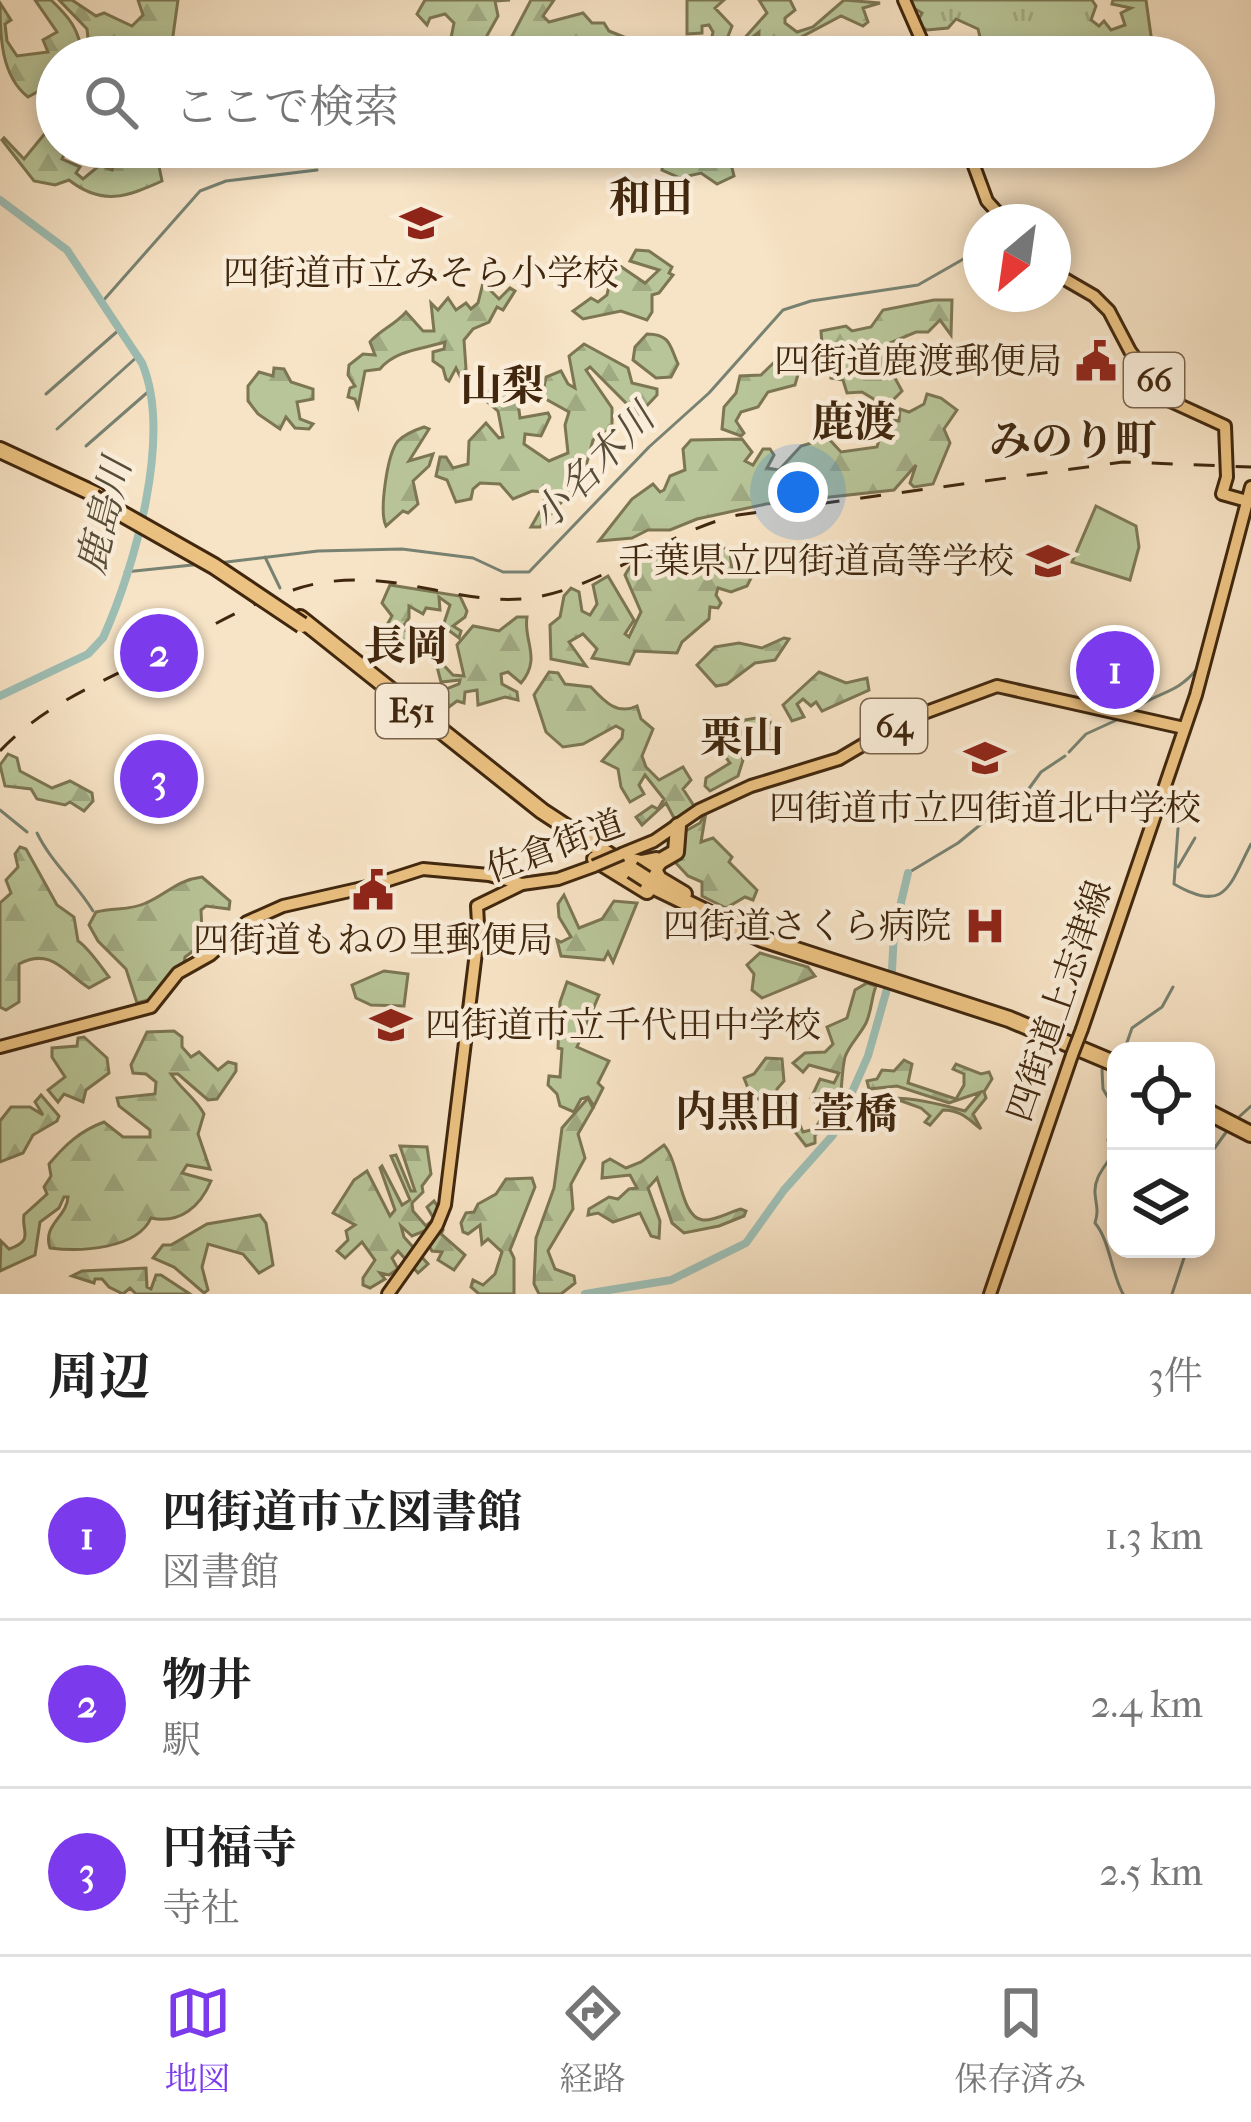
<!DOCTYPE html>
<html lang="ja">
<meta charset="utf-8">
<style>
body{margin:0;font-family:"IM FELL French Canon","Noto Serif JP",serif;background:#f2f2f2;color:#222}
.controls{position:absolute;right:36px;bottom:36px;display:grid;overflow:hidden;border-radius:24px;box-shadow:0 6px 18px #0003}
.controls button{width:108px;height:108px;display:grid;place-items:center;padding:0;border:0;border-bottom:3px solid #e0e0e0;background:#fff;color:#222;font:60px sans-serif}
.compass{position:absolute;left:963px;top:204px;width:108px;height:108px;border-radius:50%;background:#fff;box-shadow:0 6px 18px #0003;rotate:209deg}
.you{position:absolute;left:798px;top:492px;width:42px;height:42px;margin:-30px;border:9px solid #fff;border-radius:50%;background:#1a73e8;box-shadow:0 0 0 18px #1a73e833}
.badge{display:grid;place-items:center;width:78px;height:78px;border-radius:50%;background:#7c3aed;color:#fff;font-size:39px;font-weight:700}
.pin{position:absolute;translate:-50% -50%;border:6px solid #fff;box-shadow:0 3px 12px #0006}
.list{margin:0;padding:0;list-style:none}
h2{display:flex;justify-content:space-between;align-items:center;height:156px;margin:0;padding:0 48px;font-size:51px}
h2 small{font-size:39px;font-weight:400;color:#767676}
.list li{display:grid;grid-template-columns:78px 1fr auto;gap:36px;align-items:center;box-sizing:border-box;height:168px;padding:0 48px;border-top:3px solid #e0e0e0}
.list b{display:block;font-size:45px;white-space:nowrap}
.list p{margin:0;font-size:39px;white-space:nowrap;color:#767676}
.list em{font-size:39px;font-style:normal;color:#767676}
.icon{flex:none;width:66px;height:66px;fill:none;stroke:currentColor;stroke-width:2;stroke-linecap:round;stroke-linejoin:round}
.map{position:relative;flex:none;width:1251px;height:1294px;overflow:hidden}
.search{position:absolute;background:#fff;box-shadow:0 6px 18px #0003;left:36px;right:36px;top:36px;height:132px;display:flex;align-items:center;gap:30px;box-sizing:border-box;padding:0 42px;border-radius:66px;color:#767676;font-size:45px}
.sheet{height:660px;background:#fff}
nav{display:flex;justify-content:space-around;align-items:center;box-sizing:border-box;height:168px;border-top:3px solid #e0e0e0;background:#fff;font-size:33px;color:#767676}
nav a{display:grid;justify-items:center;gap:6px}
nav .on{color:#7c3aed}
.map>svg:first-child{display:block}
</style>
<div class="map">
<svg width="1251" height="1294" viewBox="0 0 1251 1294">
<defs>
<pattern id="grass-tufts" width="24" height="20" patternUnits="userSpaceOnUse" patternTransform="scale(3)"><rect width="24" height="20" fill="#b8c598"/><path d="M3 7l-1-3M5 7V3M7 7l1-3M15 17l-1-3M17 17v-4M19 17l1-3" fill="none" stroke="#9fa982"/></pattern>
<pattern id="forest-firs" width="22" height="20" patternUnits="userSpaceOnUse" patternTransform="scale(3)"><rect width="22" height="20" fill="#b8c598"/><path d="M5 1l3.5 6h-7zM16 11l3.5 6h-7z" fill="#9fa982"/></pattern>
</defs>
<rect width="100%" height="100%" fill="#f7e3c5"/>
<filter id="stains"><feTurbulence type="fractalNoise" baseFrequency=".00167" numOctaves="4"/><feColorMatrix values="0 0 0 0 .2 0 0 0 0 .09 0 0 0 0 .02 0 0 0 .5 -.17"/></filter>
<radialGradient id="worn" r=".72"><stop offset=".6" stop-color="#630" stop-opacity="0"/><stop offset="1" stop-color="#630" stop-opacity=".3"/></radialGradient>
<polygon fill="url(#grass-tufts)" stroke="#7c7653" stroke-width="3" points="908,0 1092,0 1096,6 1091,20 1099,26 1104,21 1111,30 1125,25 1121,13 1131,8 1112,4 1113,0 1146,0 1154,57 1100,57 1080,49 1076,57 993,57 981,41 978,29 956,19 948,28 927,30 916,24 922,13 917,10 911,14"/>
<g fill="url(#forest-firs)" stroke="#7c7653" stroke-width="3">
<path d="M35,0H51C69,17 79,29 82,54L81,57H57V81L28,97C1,76 0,36 0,3L11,20L5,24L7,41L17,56L48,52L43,40L57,32Z"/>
<polygon points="59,0 72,0 96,16 104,13 132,26 143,15 138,0 178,0 170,57 90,57 87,29"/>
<polygon points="425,0 510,0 495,1 498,16 475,57 437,57 437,49 450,43 454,23 445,14 430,18 427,25 417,14"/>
<path d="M531,0H554L543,16L549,22L583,13L592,23H604L609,31L624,37C621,50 611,52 602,57H501Z"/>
<polygon points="687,0 724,0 715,8 732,26 725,44 730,49 741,42 767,13 759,0 790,0 795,10 785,18 785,23 797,32 813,27 844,0 880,3 863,8 868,22 863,26 841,16 794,41 790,46 794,57 758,57 759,32 728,57 684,57 711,41 713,32 709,25 702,26 702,33 687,34"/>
<path d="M57,99V147H68L62,159L80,167L76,173L83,179L100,165L112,170L115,160L98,147H155L162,181C127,197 102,206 69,180L55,185L34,181L2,140L4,138L24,159L47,131L42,125Z"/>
<polygon points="657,147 743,147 731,164 734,176 717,184 701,173 680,178 662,170 663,158"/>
<polygon points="636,250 649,251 672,267 669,273 673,275 659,293 652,295 652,312 647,320 621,311 583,319 573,311 591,298 598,302 607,295 611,276 620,266 645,283 659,270 630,261"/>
<path d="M483,283L499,299L510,288L515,291L503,310L497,307L489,322L473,329L464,340L466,369L460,376L456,368L449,381L446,379L443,368L433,361V352L444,349L445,342C423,349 395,350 380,369L365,371L358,407L355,399L348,397L350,388L355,386L348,375L349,365L363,354L375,355L370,342C381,329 395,325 406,312L423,331H434L431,303L438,310L448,298L456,310L466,303L471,309L478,303Z"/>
<polygon points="934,300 952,300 951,335 940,320 928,332 916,332 885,345 887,350 897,352 889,367 902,391 892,401 877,401 862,392 847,393 843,380 831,378 832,367 842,361 838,357 823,359 821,331 846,326 852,331 871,327 883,310"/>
<path d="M647,334C671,334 670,347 678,364L671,377L656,378L633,360L635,347Z"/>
<polygon points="584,344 628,368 632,383 657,389 657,395 638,415 590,367 586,370 612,408 612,433 603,432 593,440 583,477 540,527 531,527 544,504 545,492 532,491 513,499 500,484 480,483 473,489 471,499 456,502 447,480 436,476 440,457 446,457 453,468 468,464 469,441 486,423 499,438 503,437 498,411 484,399 493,386 518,402 520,418 548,413 550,417 541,436 525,434 524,444 549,461 568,453 565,425 569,412 542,397 546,377 561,371 568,384 575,388 569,356"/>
<polygon points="791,346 803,357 795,385 768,392 758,407 741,412 736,421 744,433 741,436 722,429 724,407 736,393 740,376 761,375"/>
<polygon points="274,368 284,369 291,382 313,389 313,399 297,402 300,419 313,424 309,429 295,428 286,417 280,429 258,414 248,401 248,386 259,372 273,376"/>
<polygon points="927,394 941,398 957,410 944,429 950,443 933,484 914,487 910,483 916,465 894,490 766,504 697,519 670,530 648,530 632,538 599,541 632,499 653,484 660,492 664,490 670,476 685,470 683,449 691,440 742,439 752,452 745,461 753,465 763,449 770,449 774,455 767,468 779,470 801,446 828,438 841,452 877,447 879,440 870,432 872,421 880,418 899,421 900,409 909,412 924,404"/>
<path d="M424,427L429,429L409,461L433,454L429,466L413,481L418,504L408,513L403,511L386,526C379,512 387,454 398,441C405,434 415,430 424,427Z"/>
<path d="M713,542L730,551L732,569L745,567L753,574L747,586L731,592L718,588L716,595L721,603L718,608L710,607L709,619L682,642L677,653L635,651L629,664L592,658L597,649L583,634L569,642L586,666L551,659L550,625L560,617L564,596L571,588L579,592L582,611L590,615L597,604L593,585L608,576L634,620L625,634L629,637L641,612L625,575C633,559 657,541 676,555C681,559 684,566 689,571L698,569L691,555V545Z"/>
<polygon points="390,585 460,596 467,611 465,617 453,626 461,631 459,638 443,626 450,605 439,597 440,610 426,608 423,614 409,606 409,618 402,628 409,633 406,650 399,645 402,639 383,632 392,616 382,603"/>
<path d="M517,617H527C523,641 542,658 521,683L508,672L501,674L502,684L517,692L518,700L505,697L478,705L477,690L465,692L464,703L457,701L449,707L436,693L459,684L460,680L441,682L434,655L453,675L464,676L457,645L473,626L499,631Z"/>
<polygon points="784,638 789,639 775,660 755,663 727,684 716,686 697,665 715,647 739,643 762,648"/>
<path d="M549,672L558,673L565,684L591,687C603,700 617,716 637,706L641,719L653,729L642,756L646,767L659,780L683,767L691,780L683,789L696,809L687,817L674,818L666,803L642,825L636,817L652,806L658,809L664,799L645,775L639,785L644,794L630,802L621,787L618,769L602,761L622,738L623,730L616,726L583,744L563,747L546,732L534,695Z"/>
<polygon points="819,672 846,683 867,678 869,690 822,711 816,702 811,706 803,699 797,704 804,717 792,721 783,705"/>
<polygon points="769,716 771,727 768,731 772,737 760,752 754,736 737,743 743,760 738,776 710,791 705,786 706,778 730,763 709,735 743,725 744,720"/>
<polygon points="8,754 17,758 20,771 52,788 70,781 92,793 93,801 84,811 70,802 65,805 37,799 31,789 5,786 0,765"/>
<polygon points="706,812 701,842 713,838 732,857 729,862 757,890 753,900 745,897 726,908 702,896 702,882 688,876 674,861 680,854 682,833 700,823"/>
<path d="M20,847L26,849L57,905L74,917L78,941C88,947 102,968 109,977L89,988C64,972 51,947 19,964V1002L6,1010L0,1007V903L11,893L6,880L18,867L15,854Z"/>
<path d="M202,877L230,901L229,909L206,906L201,910C202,933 205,944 185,957L183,973L152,999L137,1003L126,969L98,941L89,925L96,912C114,907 129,911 146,903C167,894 177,880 202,877Z"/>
<polygon points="564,895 579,928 602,919 614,901 637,903 613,962 608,952 604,960 561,956 557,940 561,942 571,937 559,917 558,904"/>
<polygon points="760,953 808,967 815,976 762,998 752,990 754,974 747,965"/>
<path d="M867,983L876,986C871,999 872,1010 866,1023C860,1035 849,1045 845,1057C838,1087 848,1119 815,1135V1143L806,1146L782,1115L750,1093L744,1078L754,1074L766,1058L782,1059L784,1081L777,1089V1103H790L803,1132L815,1129L825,1112L811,1098L820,1079L834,1083L839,1073L809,1065L803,1072L793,1063L805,1053L825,1052L833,1044L827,1027L847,1018L855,990Z"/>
<path d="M174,1031L182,1037V1047L191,1057L199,1052L218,1070L228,1062L236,1064V1071L217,1099L208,1100L178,1074H171C181,1089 197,1100 204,1114L198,1134L210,1169L187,1165L182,1173L211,1181C200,1207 180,1224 151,1218C137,1249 81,1252 50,1248C42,1225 67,1217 68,1197H64L59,1208L40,1222L35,1255L0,1271L1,1241L9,1249C35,1240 21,1231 24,1215L47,1194L44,1187L51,1176L49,1164C66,1144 80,1131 104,1122L123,1137H150V1130L119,1106L117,1098L155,1094L156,1082L146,1074L133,1073L131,1065L147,1032Z"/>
<polygon points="84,1037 107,1058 109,1073 86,1090 83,1102 64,1094 58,1102 48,1090 65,1077 52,1057 52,1048 77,1046 78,1038"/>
<path d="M904,1060L912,1064L908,1083L956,1099L964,1085V1074L953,1069L956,1064L981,1074L989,1072L992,1079L984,1092L986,1098L973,1114L981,1129C968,1119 961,1110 943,1110L930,1125L925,1122L930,1116L921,1108L896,1099L874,1116L886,1098C911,1097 941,1104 965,1111L981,1092L949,1103L897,1086L869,1089L867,1081L877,1079L882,1070L894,1071Z"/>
<polygon points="41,1095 59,1116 57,1121 33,1135 23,1153 0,1162 0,1121 11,1107 30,1107 43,1115 35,1102"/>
<polygon points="588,1098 593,1108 578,1134 585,1158 571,1184 573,1209 548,1251 555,1269 574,1276 575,1283 561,1294 539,1294 534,1284 536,1238 554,1188 562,1128"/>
<path d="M664,1145C680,1163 680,1218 703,1220C715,1221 729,1212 741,1209L746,1211L744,1216L719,1226L684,1233L672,1223L657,1178L648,1188L660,1221L659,1238L651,1236L640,1213L613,1222L598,1213L588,1215L589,1209L609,1197L618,1199L629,1189L637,1188L630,1175L602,1178L603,1163L610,1159L626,1168L641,1162Z"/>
<polygon points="400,1146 427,1147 431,1174 422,1186 423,1192 412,1203 413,1211 426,1226 434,1219 427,1207 434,1201 442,1212 437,1223 443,1230 441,1234 465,1255 454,1270 438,1260 442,1252 432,1251 428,1244 431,1240 424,1231 412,1236 401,1226 404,1237 428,1264 418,1273 398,1251 392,1258 398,1269 389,1275 380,1273 385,1279 370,1288 363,1285 363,1278 375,1260 362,1242 345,1258 337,1251 348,1240 346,1231 355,1225 333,1213 354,1180 367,1171 390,1216 395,1210 380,1168 382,1166 402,1205 410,1200 391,1156 396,1155 411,1191 415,1191"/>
<polygon points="532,1178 535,1187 510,1250 514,1258 514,1294 479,1294 471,1287 473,1280 483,1285 495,1274 502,1252 488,1239 482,1244 480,1225 468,1234 463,1232 461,1223 466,1213 474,1212 478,1204 496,1194 506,1179"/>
<polygon points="260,1215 266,1223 273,1265 259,1273 243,1254 208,1244 202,1267 208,1290 204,1293 174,1267 153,1258 163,1245 171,1245 207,1224"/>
<polygon points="146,1268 147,1287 151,1289 156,1275 161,1275 190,1294 136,1294 130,1288 123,1294 109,1287 102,1279 95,1279 94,1283 72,1276 82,1271"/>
</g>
<g fill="#b8c598" stroke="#7c7653" stroke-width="3">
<polygon points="1096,506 1136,526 1139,547 1130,580 1072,562"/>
<polygon points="384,971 408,974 404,1006 371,1005 356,998 352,985"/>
<polygon points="567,982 599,995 577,1047 609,1061 598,1083 603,1088 594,1106 588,1097 581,1099 574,1112 560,1106 557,1094 548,1085 549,1076 560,1077 562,1049 558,1048 560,1002"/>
</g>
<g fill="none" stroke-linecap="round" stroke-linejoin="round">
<g stroke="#788272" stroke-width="3">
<polyline points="102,302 200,191 226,181 317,170"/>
<polyline points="46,394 120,329"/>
<polyline points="57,429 138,356"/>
<polyline points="86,446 149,391"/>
<polyline points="265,557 280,588"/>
<polyline points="218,563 318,551 402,549 473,558 503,572 529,572 649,447 709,393 783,310 811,301 918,285 981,249"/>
<polyline points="125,572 202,564"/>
<path d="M1130,712C1156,691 1175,696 1197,669"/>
<polyline points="1069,752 1086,734 1121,718"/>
<polyline points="0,810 27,832"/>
<path d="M1178,828L1174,884C1226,914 1229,886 1251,844"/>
<path d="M37,833C51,862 76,883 93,911"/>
<polyline points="1178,867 1195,838"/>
<polyline points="908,873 958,843 986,820 1017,805 1041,772 1065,756"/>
<polyline points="1124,1051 1132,1028 1162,1007 1173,987"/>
<polyline points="1106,1066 1102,1070 1103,1089 1116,1111"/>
<path d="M1116,1113L1108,1140L1112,1155C1105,1167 1094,1177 1095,1193C1096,1206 1099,1210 1095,1223C1110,1241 1111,1272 1123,1294"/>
<polyline points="1240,1116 1251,1106"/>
<polyline points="1206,1176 1211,1153 1227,1131"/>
<polyline points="1172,1294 1187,1249"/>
</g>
<g stroke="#9dbeb4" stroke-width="8">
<path d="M0,200L67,250L142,363C173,436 134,569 103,638L88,654L0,696"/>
<polyline points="892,970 894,932 908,873"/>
<polyline points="585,1294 671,1280 746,1243 784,1190 833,1135 868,1056 887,989"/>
</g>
<g stroke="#40270e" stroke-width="16">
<g id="major">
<polyline points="904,0 929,57"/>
<polyline points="967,147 987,201 1006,222"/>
<polyline points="1053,265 1063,278 1094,296 1109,311 1130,351 1166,399 1225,426 1227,477 1222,494 1247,501"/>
<polyline points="622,854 654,841 699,810 751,786 839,759 905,720 997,686 1184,728"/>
<polyline points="479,941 477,906 522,884 558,879 594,866"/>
<polyline points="1082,1029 1196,695 1251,487"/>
<polyline points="0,1047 151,1007 178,973 210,955 247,922 283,906 367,887 423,869 489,875 522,884"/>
<polyline points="388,1294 437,1225 445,1205 478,936"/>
<polyline points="990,1294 1072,1055"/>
</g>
</g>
<g stroke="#40270e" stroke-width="20">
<g id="highway">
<polyline points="0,450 97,495"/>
<polyline points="300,618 542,811 632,870"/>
<polyline points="595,859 647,891"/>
<polyline points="624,859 641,863 656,860"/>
<polyline points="659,862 654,870 659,879 684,894"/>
<polyline points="650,867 676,852 678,826"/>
<polyline points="644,882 762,939 1009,1019 1116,1064"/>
<polyline points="1206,1111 1251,1134"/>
</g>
</g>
<use href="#major" stroke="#ecc282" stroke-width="10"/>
<use href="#highway" stroke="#ecc282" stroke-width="14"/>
<path stroke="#40270e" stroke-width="3" stroke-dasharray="21 21" stroke-linecap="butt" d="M0,751C46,702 111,678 170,648C210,627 250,603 293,590C313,583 335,580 356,580C416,579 477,608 537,597C608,584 668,531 738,515L1123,462L1251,467"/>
<g stroke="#40270e" stroke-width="16" stroke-linecap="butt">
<g id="major-bridge">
<polyline points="594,866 622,854"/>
<polyline points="1072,1055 1082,1029"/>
</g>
</g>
<g stroke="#40270e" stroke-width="20" stroke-linecap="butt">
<g id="highway-bridge">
<polyline points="94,498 214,566 302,625"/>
<polyline points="632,870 646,879"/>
</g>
</g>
<use href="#major-bridge" stroke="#ecc282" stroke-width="10"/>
<use href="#highway-bridge" stroke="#ecc282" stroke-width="14"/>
</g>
<defs>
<g id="school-bare" transform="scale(3.24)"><path d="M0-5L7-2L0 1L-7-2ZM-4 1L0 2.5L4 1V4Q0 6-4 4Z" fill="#8f2418" stroke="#faedd9" stroke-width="2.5" paint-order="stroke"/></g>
<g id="civic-bare" transform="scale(3.24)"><path d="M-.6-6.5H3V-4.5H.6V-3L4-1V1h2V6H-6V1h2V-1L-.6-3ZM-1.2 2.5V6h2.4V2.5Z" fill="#8f2418" stroke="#faedd9" stroke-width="2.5" paint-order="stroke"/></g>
<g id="hospital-bare" transform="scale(3.24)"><path d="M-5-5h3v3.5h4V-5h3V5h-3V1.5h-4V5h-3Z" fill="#8f2418" stroke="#faedd9" stroke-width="2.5" paint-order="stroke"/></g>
</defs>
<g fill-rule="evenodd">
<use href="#school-bare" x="421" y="223"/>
<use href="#civic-bare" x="1096" y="361"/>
<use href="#school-bare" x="1048" y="561"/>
<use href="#school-bare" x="985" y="758"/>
<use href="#civic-bare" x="373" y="890"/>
<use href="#hospital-bare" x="985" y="926"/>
<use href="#school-bare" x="391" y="1025"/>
</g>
<g text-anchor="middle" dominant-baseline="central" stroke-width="9" stroke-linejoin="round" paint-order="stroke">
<g fill="#faedd9" stroke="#78624b" stroke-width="3">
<rect x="1124" y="353" width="60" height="54" rx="9"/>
<rect x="376" y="684" width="72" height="54" rx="9"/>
<rect x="861" y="699" width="66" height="54" rx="9"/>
</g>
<g font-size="33" font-weight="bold" fill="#40270e">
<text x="1154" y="380">66</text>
<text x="412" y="711">E51</text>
<text x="894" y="726">64</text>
</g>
<g font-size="36" fill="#40270e" stroke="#faedd9">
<text x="421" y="273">四街道市立みそら小学校</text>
<text x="1062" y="361" text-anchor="end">四街道鹿渡郵便局</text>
<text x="1014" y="561" text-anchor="end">千葉県立四街道高等学校</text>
<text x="985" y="808">四街道市立四街道北中学校</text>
<text x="951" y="926" text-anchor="end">四街道さくら病院</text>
<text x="373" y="940">四街道もねの里郵便局</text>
<text x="425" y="1025" text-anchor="start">四街道市立千代田中学校</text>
</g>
<g font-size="36" fill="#40270e" stroke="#faedd9">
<text transform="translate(555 846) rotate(-20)">佐倉街道</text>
<text transform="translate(1059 1001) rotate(-71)">四街道上志津線</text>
</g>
<g font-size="39" font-style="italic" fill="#574d38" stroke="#faedd9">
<text transform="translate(593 467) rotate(-46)">小名木川</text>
<text transform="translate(104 516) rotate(-76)">鹿島川</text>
</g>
<g font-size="42" font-weight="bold" fill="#40270e" stroke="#faedd9">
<text x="651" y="198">和田</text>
<text x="502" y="386">山梨</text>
<text x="854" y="422">鹿渡</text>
<text x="1073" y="441">みのり町</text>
<text x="406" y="646">長岡</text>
<text x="742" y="738">栗山</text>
<text x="738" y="1112">内黒田</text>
<text x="855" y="1114">萱橋</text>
</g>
</g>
<rect width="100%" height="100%" filter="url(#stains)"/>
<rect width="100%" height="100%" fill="url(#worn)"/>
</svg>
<div class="controls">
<button><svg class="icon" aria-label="locate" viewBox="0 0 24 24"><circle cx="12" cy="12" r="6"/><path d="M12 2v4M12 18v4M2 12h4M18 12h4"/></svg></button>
<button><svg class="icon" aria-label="layers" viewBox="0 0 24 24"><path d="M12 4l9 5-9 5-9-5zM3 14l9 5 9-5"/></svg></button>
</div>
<svg class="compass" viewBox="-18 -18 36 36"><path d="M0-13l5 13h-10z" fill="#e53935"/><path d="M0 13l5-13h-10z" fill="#767676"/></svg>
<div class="you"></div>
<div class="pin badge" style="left:1115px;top:670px">1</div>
<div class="pin badge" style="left:159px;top:653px">2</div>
<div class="pin badge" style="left:159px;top:779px">3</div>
<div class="search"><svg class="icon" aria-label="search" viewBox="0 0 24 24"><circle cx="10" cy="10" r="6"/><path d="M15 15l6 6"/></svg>ここで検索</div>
</div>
<section class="sheet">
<h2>周辺<small>3件</small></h2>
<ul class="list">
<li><span class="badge">1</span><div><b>四街道市立図書館</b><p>図書館</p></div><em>1.3 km</em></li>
<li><span class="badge">2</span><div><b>物井</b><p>駅</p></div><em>2.4 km</em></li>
<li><span class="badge">3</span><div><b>円福寺</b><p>寺社</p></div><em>2.5 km</em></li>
</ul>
</section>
<nav>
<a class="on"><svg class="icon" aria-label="map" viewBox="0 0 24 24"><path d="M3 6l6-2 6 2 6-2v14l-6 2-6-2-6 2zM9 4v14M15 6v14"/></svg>地図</a>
<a><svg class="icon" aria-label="directions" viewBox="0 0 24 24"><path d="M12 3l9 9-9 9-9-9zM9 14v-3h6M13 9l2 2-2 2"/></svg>経路</a>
<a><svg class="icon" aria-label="saved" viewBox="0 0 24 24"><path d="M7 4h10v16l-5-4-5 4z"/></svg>保存済み</a>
</nav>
